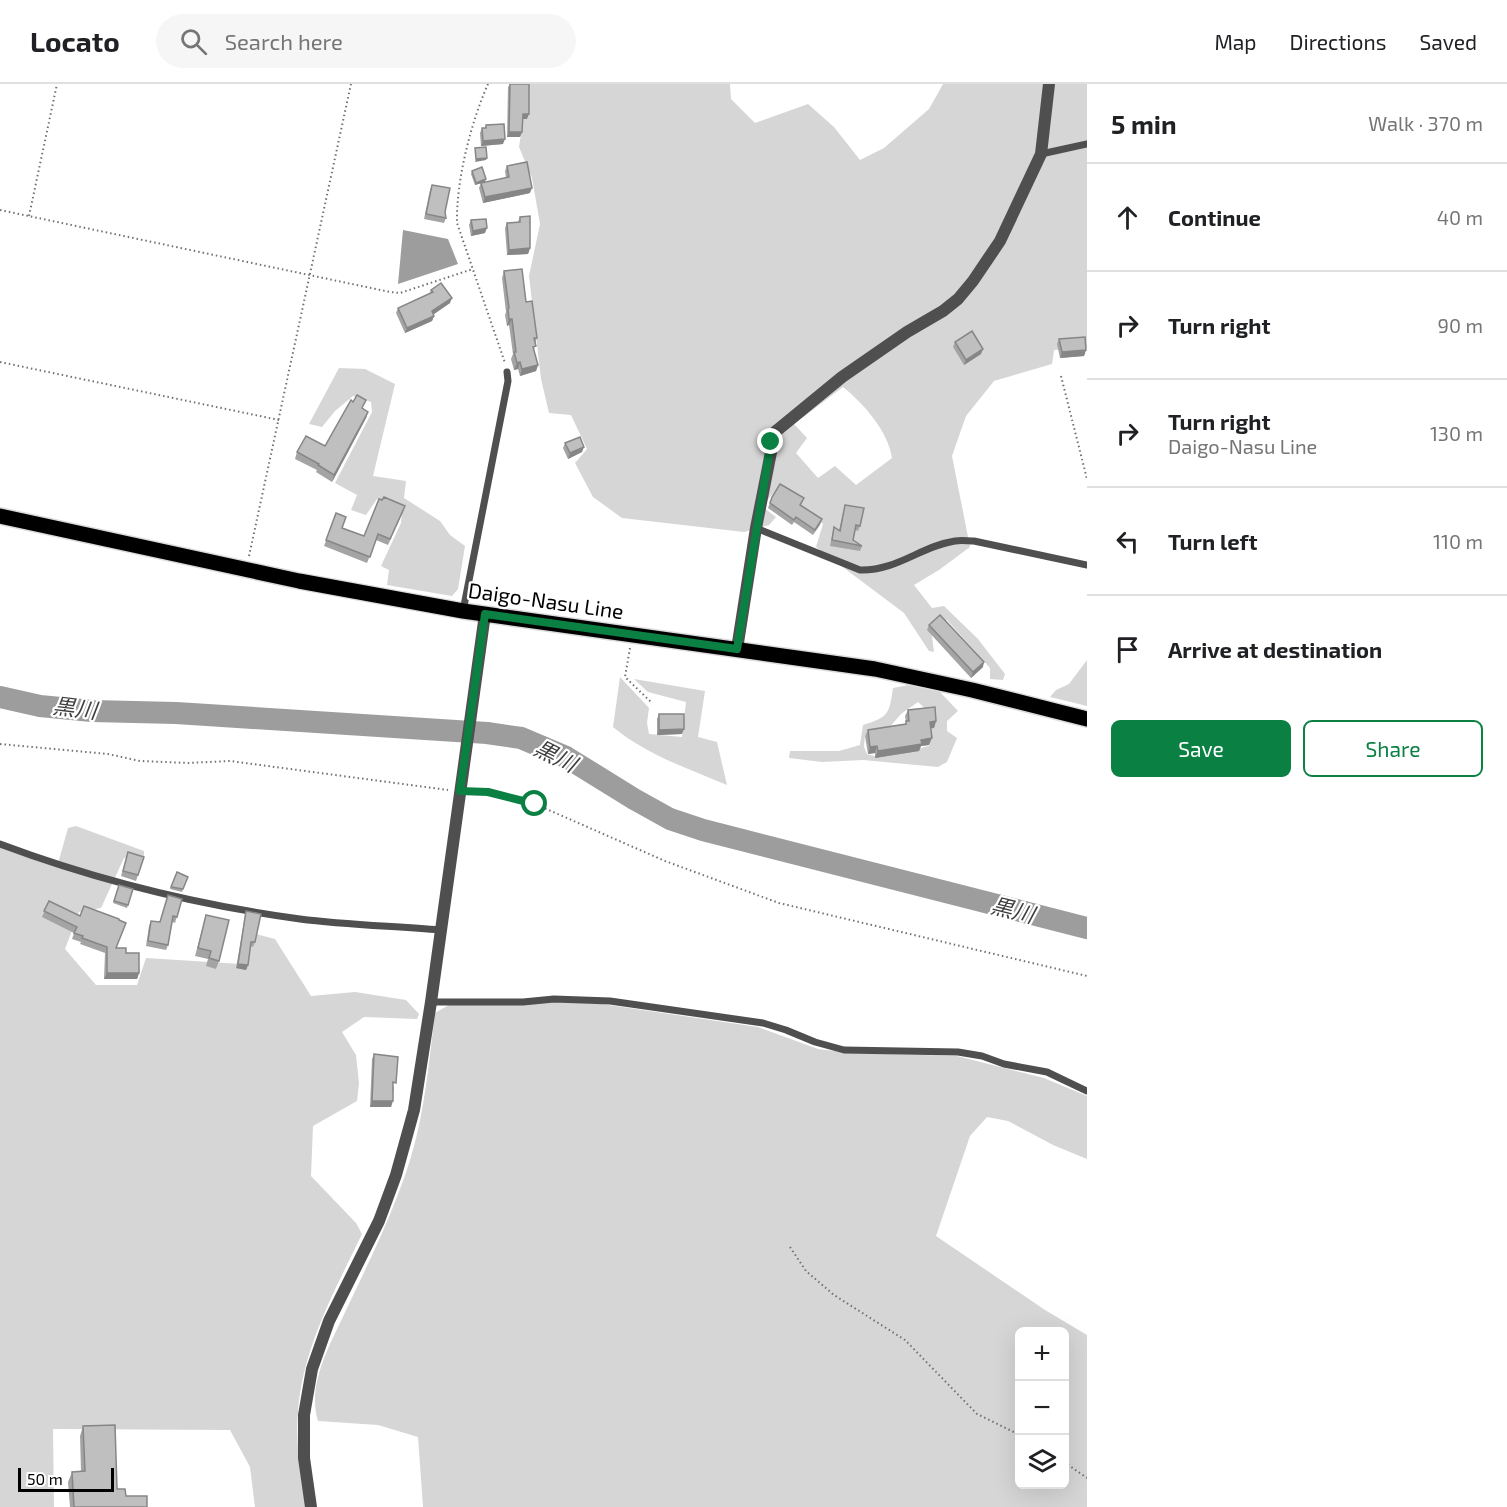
<!DOCTYPE html>
<meta charset="utf-8">
<style>
body{margin:0;font-family:"Exo 2","Noto Sans JP",sans-serif;background:#f6f6f6;color:#202124}
.controls{position:absolute;right:18px;bottom:18px;display:grid;overflow:hidden;border-radius:9px;box-shadow:0 6px 24px #0002}
.controls button{width:54px;height:54px;display:grid;place-items:center;padding:0;border:0;border-bottom:2px solid #e0e0e0;background:#fff;color:#202124;font:30px sans-serif}
.scale{position:absolute;left:18px;bottom:15px;width:96px;box-sizing:border-box;padding-left:6px;border:3px solid #000;border-top:0;font-size:16px;line-height:21px;white-space:nowrap;color:#000;-webkit-text-stroke:4px #fff;paint-order:stroke}
.stop{position:absolute;width:18px;height:18px;margin:-14px;border:4px solid #0b8043;border-radius:50%;background:#fff}
.stop.end{background:#0b8043;border-color:#fff;box-shadow:0 2px 6px #0008}
.list{margin:0;padding:0;list-style:none}
h2{display:flex;justify-content:space-between;align-items:center;height:78px;margin:0;padding:0 24px;font-size:26px}
h2 small{font-size:20px;font-weight:400;color:#757577}
.list li{display:grid;grid-template-columns:39px 1fr auto;gap:18px;align-items:center;box-sizing:border-box;height:108px;padding:0 24px;border-top:2px solid #e0e0e0}
.list b{display:block;font-size:22px;white-space:nowrap}
.list p{margin:0;font-size:20px;white-space:nowrap;color:#757577}
.list em{font-size:20px;font-style:normal;color:#757577}
.actions{display:flex;gap:12px;padding:18px 24px}
.actions a{flex:1;padding:14px 0;border:2px solid #0b8043;border-radius:9px;text-align:center;font-size:21px;color:#0b8043}
.actions .main{background:#0b8043;color:#fff}
.icon{flex:none;width:33px;height:33px;fill:none;stroke:currentColor;stroke-width:2;stroke-linecap:round;stroke-linejoin:round}
.map{position:relative;flex:none;width:1087px;height:1423px;overflow:hidden}
header{display:flex;align-items:center;gap:36px;box-sizing:border-box;height:84px;padding:0 30px;background:#fff;border-bottom:2px solid #e0e0e0}
header strong{font-size:28px}
nav{display:flex;gap:33px;margin-inline-start:auto;font-size:21px}
.search{width:420px;height:54px;background:#f6f6f6;display:flex;align-items:center;gap:15px;box-sizing:border-box;padding:0 21px;border-radius:33px;color:#757577;font-size:22px}
main{display:flex}
aside{flex:1;background:#fff}
.map>svg:first-child{display:block}
</style>
<header>
<strong>Locato</strong>
<div class="search"><svg class="icon" aria-label="search" viewBox="0 0 24 24"><circle cx="10" cy="10" r="6"/><path d="M15 15l6 6"/></svg>Search here</div>
<nav><a>Map</a><a>Directions</a><a>Saved</a></nav>
</header>
<main>
<div class="map">
<svg width="1087" height="1423" viewBox="0 0 1087 1423">
<rect width="100%" height="100%" fill="#fff"/>
<g fill="#d6d6d6" fill-rule="evenodd">
<path d="M525,0H730L731,15L755,39L808,20L834,43L860,76L884,64L929,25L943,0H1087V264L1054,266L1052,280L994,297L966,332L952,372L970,463L939,486L914,501L932,524L944,522L978,555L1005,590L1003,596L990,595V584L947,536L939,538L931,545L934,568L929,567L904,529L816,463L823,440L803,426L778,403L766,418L764,424L776,433L769,441L744,448L622,434L593,413L575,379L587,365L571,331L549,329L541,295L529,192L540,140L532,94L519,63L527,12ZM843,303C864,320 888,347 892,374L856,401L835,382L818,394L796,369L807,354L794,340Z"/>
<polygon points="339,284 365,285 395,300 373,392 406,397 404,414 440,437 450,451 465,462 458,505 452,512 387,501 389,486 381,482 401,439 402,426 377,415 366,431 351,426 357,411 335,399 372,328 371,318 353,312 335,327 322,343 309,340"/>
<polygon points="1087,576 1087,622 1050,613 1056,606 1069,600"/>
<path d="M620,593L649,624L647,639L649,650L682,653L686,618L648,608L634,595L705,607L698,653L717,658L727,701C689,685 645,670 613,643Z"/>
<path d="M909,601L939,607L958,627L947,637V647L957,654L947,678L938,683L863,676L822,678L789,674L790,667H839L860,661L863,641C889,633 889,630 893,604ZM918,618C936,633 932,640 929,662C911,666 885,677 867,670L864,663L865,651L888,645L901,630Z"/>
<path d="M76,742L144,767V774H124L101,824L79,828L65,865L96,901H137L146,874L241,880L252,849L275,855L311,912L355,908L406,916L419,930L417,935L364,933L342,948L356,971L359,999L357,1017L313,1042L311,1092L356,1139L362,1150C335,1206 303,1263 298,1327C295,1358 301,1392 306,1423H255L250,1383L230,1346L53,1345L54,1423H0V759L57,783L68,744Z"/>
<path d="M555,918L602,920L758,943L818,965L852,969L957,972L1044,994L1087,1012V1075L1053,1061L1008,1037L987,1033L970,1052L936,1152L1045,1226L1087,1251V1423H423L418,1353L378,1341L318,1337C308,1305 325,1270 339,1241C365,1186 393,1131 411,1073C425,1026 429,977 435,929L449,921ZM1020,1248H1064V1400H1020Z"/>
</g>
<polygon fill="#9d9d9d" points="403,146 448,155 458,180 398,200"/>
<g fill="none" stroke-linecap="round" stroke-linejoin="round">
<polyline stroke="#9d9d9d" stroke-width="22" points="0,613 40,622 92,627 176,629 487,649 521,654 566,673 634,715 670,735 703,746 1087,844"/>
<g stroke="#dbdbdb" stroke-width="18">
<polyline id="primary" points="0,432 299,497 463,527 875,585 972,606 1087,635"/>
</g>
<g stroke="#717171" stroke-width="2" stroke-dasharray="1.5 3" stroke-linecap="butt">
<path d="M488,0C471,38 456,97 457,139L505,279"/>
<polyline points="0,126 390,208 400,209 473,185"/>
<polyline points="29,132 57,0"/>
<polyline points="0,278 279,336"/>
<polyline points="1061,292 1087,395"/>
<polyline points="249,472 351,0"/>
<polyline points="630,564 625,593 652,619"/>
<polyline points="0,660 108,670 140,677 188,679 230,677 448,706"/>
<polyline points="471,708 488,708 535,720 665,777 779,819 1087,892"/>
<polyline points="790,1163 806,1187 834,1211 905,1256 977,1330 1020,1351"/>
<polyline points="1064,1378 1087,1394"/>
</g>
<g stroke="#4f4f4f" stroke-width="7">
<polyline points="1041,70 1087,60"/>
<path d="M756,444L860,486C897,487 921,462 955,457C961,456 968,457 974,457L1087,481"/>
<polyline points="463,527 508,297 507,288"/>
<path d="M0,760C96,796 198,821 300,835C346,841 394,842 440,846"/>
<polyline points="431,918 523,918 554,915 610,917 763,939 786,946 815,958 844,966 958,968 982,972 1004,980 1047,988 1087,1007"/>
</g>
<polyline stroke="#4f4f4f" stroke-width="12" points="737,565 756,444 775,348 842,293 907,248 943,227 958,215 973,197 1000,157 1041,70 1049,0"/>
<polyline stroke="#4f4f4f" stroke-width="12" points="311,1423 304,1374 304,1331 312,1285 329,1237 379,1137 396,1091 414,1026 431,918 485,530"/>
<use href="#primary" stroke="#000" stroke-width="15"/>
</g>
<g fill="#a4a4a4">
<polygon points="510,0 529,0 527,35 523,35 522,48 520,53 507,53 508,3"/>
<polygon points="486,41 503,60 481,62 480,49 482,44 485,44"/>
<polygon points="507,82 530,109 483,119 479,104 481,99 506,94 505,87"/>
<polygon points="472,87 485,98 475,101 471,90"/>
<polygon points="432,101 445,128 446,134 444,139 424,135 430,106"/>
<polygon points="520,133 530,164 528,170 507,171 505,144 507,139 518,138"/>
<polygon points="471,136 485,149 471,152 469,141"/>
<polygon points="504,187 526,218 537,254 535,259 534,267 538,281 536,287 520,292 518,285 514,286 511,275 513,270 509,241 507,242 505,231 506,228 502,194"/>
<polygon points="431,206 450,219 433,230 434,232 432,237 405,249 396,229 398,224 430,209"/>
<polygon points="1059,255 1086,266 1084,272 1060,274 1057,260"/>
<polygon points="955,258 981,270 964,281 953,263"/>
<polygon points="363,324 368,328 366,334 332,398 316,388 317,386 295,375 297,368 325,362"/>
<polygon points="565,359 582,368 568,375 563,364"/>
<polygon points="772,413 804,414 801,421 822,435 820,441 813,451 794,438 792,441 768,424"/>
<polygon points="845,421 860,442 858,447 855,446 853,456 862,462 860,467 830,462 834,443 839,447"/>
<polygon points="403,428 388,461 376,456 367,479 324,462 336,429 342,444 364,452"/>
<polygon points="929,541 983,583 971,594 927,546"/>
<polygon points="908,626 936,637 934,644 931,644 929,661 921,662 919,667 875,674 875,669 868,670 865,652 868,646 905,640 906,638 905,632"/>
<polygon points="659,630 682,650 657,651 657,635"/>
<polygon points="128,768 138,791 136,797 121,792"/>
<polygon points="177,788 188,793 182,808 170,805"/>
<polygon points="119,801 133,805 127,824 113,819"/>
<polygon points="182,815 175,839 172,838 168,861 166,866 146,862 149,842 151,837 159,838"/>
<polygon points="49,817 116,864 126,869 139,889 137,895 104,895 105,869 80,860 81,858 72,855 74,849 42,833"/>
<polygon points="246,827 255,858 253,863 250,862 248,881 246,886 236,884 245,832"/>
<polygon points="206,831 219,877 216,885 206,882 208,875 195,872"/>
<polygon points="374,970 394,1004 391,1023 370,1023 372,975"/>
<polygon points="83,1342 117,1405 126,1412 147,1423 70,1423 68,1398 72,1388 81,1387 80,1352"/>
</g>
<g fill="#868686">
<polygon points="523,30 529,30 527,35 521,35"/>
<polygon points="509,48 522,48 520,53 507,53"/>
<polygon points="505,55 503,60 481,62 483,57"/>
<polygon points="487,74 486,76 475,78 476,75"/>
<polygon points="486,95 485,98 475,101 476,99"/>
<polygon points="532,104 530,109 483,119 485,113"/>
<polygon points="487,144 485,149 471,152 473,147"/>
<polygon points="530,164 528,170 507,171 509,166"/>
<polygon points="452,214 450,219 430,233 432,227"/>
<polygon points="434,232 432,237 405,249 407,244"/>
<polygon points="509,235 512,235 509,241 507,242"/>
<polygon points="983,265 981,270 964,281 966,276"/>
<polygon points="1086,266 1084,272 1060,274 1062,268"/>
<polygon points="520,278 518,285 514,286 517,279"/>
<polygon points="538,281 536,287 520,292 522,285"/>
<polygon points="368,328 366,334 332,398 334,391"/>
<polygon points="584,363 582,368 568,375 570,369"/>
<polygon points="984,578 983,583 971,594 973,588"/>
<polygon points="936,637 934,644 928,645 930,638"/>
<polygon points="684,645 682,650 657,651 659,646"/>
<polygon points="932,654 929,661 921,662 919,667 875,674 878,667 921,656"/>
<polygon points="877,662 875,669 868,670 870,663"/>
<polygon points="238,880 248,881 246,886 236,884"/>
<polygon points="107,889 139,889 137,895 104,895"/>
<polygon points="372,1017 393,1017 391,1023 370,1023"/>
</g>
<g fill="#bfbfbf" stroke="#868686" stroke-width="1.5">
<polygon points="510,0 529,0 529,30 523,30 522,48 509,48"/>
<polygon points="504,40 505,55 483,57 482,44 486,44 486,41"/>
<polygon points="486,63 487,74 476,75 475,64"/>
<polygon points="527,78 532,104 485,113 481,99 509,93 507,82"/>
<polygon points="482,83 486,95 476,99 472,87"/>
<polygon points="432,101 450,104 445,128 446,134 426,130"/>
<polygon points="530,132 530,164 509,166 507,139 520,138 520,133"/>
<polygon points="486,135 487,144 473,147 471,136"/>
<polygon points="522,185 526,218 532,217 537,254 534,254 536,262 533,263 538,281 522,285 520,278 517,279 514,268 516,268 512,235 509,235 508,225 509,224 504,187"/>
<polygon points="441,199 452,214 432,227 434,232 407,244 398,224 433,208 431,206"/>
<polygon points="972,247 983,265 966,276 955,258"/>
<polygon points="1085,253 1086,266 1062,268 1059,255"/>
<polygon points="357,311 366,316 362,324 368,328 334,391 318,381 319,380 297,368 306,352 325,362 351,316 353,318"/>
<polygon points="580,353 584,363 570,369 565,359"/>
<polygon points="780,400 804,414 800,421 822,435 815,446 796,433 794,436 770,419 772,413"/>
<polygon points="384,413 405,422 390,455 378,450 370,473 326,456 336,429 346,433 342,444 364,452 379,415 382,416"/>
<polygon points="845,421 864,424 860,442 856,441 853,456 862,462 832,456 834,443 840,447"/>
<polygon points="940,531 984,578 973,588 929,541"/>
<polygon points="935,623 936,637 930,638 932,654 921,656 922,660 878,667 877,662 870,663 868,646 906,640 906,637 909,637 908,626"/>
<polygon points="659,630 684,630 684,645 659,646"/>
<polygon points="128,768 144,773 138,791 123,787"/>
<polygon points="177,788 188,793 183,805 171,803"/>
<polygon points="119,801 133,805 128,821 114,817"/>
<polygon points="168,811 182,815 177,833 173,832 168,861 148,857 151,837 160,838"/>
<polygon points="49,817 80,832 84,822 119,835 119,836 126,839 116,864 126,864 126,869 139,869 139,889 107,889 107,863 82,854 83,852 74,849 77,843 44,827"/>
<polygon points="246,827 261,830 255,858 251,858 248,881 238,880"/>
<polygon points="206,831 229,836 219,877 209,874 211,867 198,864"/>
<polygon points="374,970 398,973 396,999 393,998 393,1017 372,1017"/>
<polygon points="115,1341 117,1405 125,1405 126,1412 147,1412 147,1423 74,1423 72,1388 85,1387 83,1342"/>
</g>
<g fill="none" stroke-linecap="round" stroke-linejoin="round">
<polyline stroke="#0b8043" stroke-width="8" points="535,720 488,708 460,707 485,530 737,565 771,358"/>
</g>
<g text-anchor="middle" dominant-baseline="central" stroke-width="4.5" stroke-linejoin="round" paint-order="stroke">
<g font-size="21" fill="#000" stroke="#fff">
<text transform="translate(546 516) rotate(8)">Daigo-Nasu Line</text>
</g>
<g font-size="22" font-style="italic" fill="#3e3e3e" stroke="#fff">
<text transform="translate(75 623) rotate(7)">黒川</text>
<text transform="translate(556 671) rotate(26)">黒川</text>
<text transform="translate(1013 825) rotate(14)">黒川</text>
</g>
</g>
</svg>
<div class="controls">
<button>+</button>
<button>−</button>
<button><svg class="icon" aria-label="layers" viewBox="0 0 24 24"><path d="M12 4l9 5-9 5-9-5zM3 14l9 5 9-5"/></svg></button>
</div>
<div class="scale">50 m</div>
<div class="stop" style="left:535px;top:720px"></div>
<div class="stop end" style="left:771px;top:358px"></div>
</div>
<aside>
<h2>5 min<small>Walk · 370 m</small></h2>
<ul class="list">
<li><svg class="icon" aria-label="ahead" viewBox="0 0 24 24"><path d="M12 20V5M6 11l6-6 6 6"/></svg><div><b>Continue</b></div><em>40 m</em></li>
<li><svg class="icon" aria-label="right" viewBox="0 0 24 24"><path d="M7 20v-9h11M14 6l5 5-5 5"/></svg><div><b>Turn right</b></div><em>90 m</em></li>
<li><svg class="icon" aria-label="right" viewBox="0 0 24 24"><path d="M7 20v-9h11M14 6l5 5-5 5"/></svg><div><b>Turn right</b><p>Daigo-Nasu Line</p></div><em>130 m</em></li>
<li><svg class="icon" aria-label="left" viewBox="0 0 24 24"><path d="M17 20v-9H6M10 6l-5 5 5 5"/></svg><div><b>Turn left</b></div><em>110 m</em></li>
<li><svg class="icon" aria-label="arrive" viewBox="0 0 24 24"><path d="M6 21V4h12l-3 4 3 4H6"/></svg><div><b>Arrive at destination</b></div></li>
</ul>
<div class="actions"><a class="main">Save</a><a>Share</a></div>
</aside>
</main>
